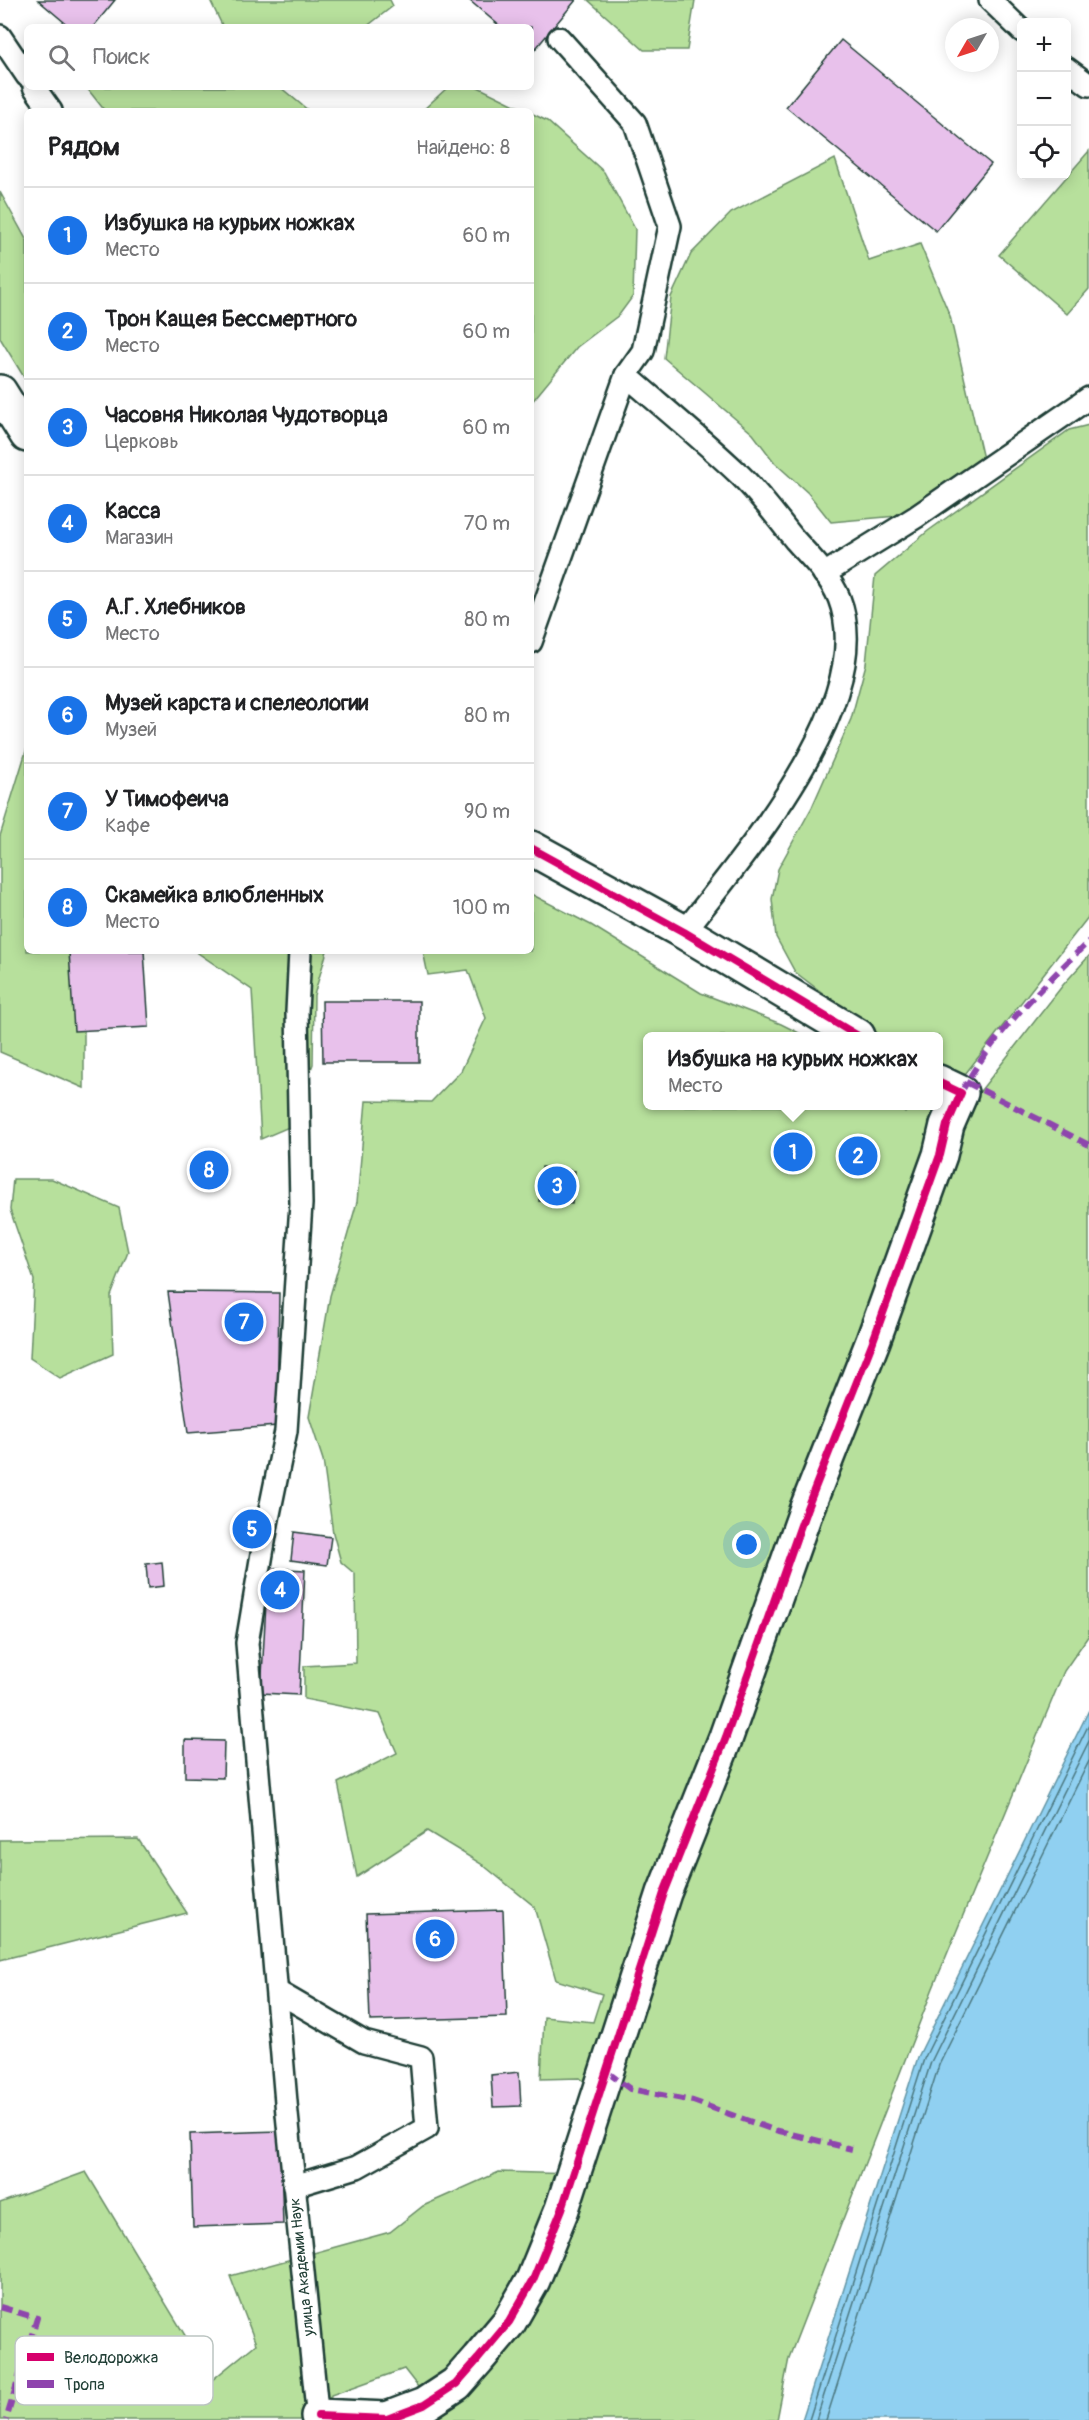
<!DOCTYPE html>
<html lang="ru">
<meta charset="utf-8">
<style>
body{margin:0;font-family:Pangolin,sans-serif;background:#f2f2f2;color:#202124}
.controls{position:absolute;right:18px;top:18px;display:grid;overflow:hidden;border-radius:9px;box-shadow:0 3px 15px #0003}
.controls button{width:54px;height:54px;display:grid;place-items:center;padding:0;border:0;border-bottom:2px solid #e0e0e0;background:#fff;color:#202124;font:30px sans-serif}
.compass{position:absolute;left:945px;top:18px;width:54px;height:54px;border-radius:50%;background:#fff;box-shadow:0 3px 15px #0003;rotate:231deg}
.you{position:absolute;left:747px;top:1545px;width:21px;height:21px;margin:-15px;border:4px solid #fff;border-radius:50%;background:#1a73e8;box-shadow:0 0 0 9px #1a73e833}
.badge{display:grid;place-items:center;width:39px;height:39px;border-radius:50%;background:#1a73e8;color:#fff;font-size:20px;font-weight:700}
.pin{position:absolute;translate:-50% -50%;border:3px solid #fff;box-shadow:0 2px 6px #0006}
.popup{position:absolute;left:643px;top:1032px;width:300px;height:78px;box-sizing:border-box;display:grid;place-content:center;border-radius:9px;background:#fff;filter:drop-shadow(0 2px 4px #0005);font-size:20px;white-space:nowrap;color:#757577}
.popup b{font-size:22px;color:#202124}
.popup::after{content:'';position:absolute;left:50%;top:100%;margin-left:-12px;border:12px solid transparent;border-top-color:#fff}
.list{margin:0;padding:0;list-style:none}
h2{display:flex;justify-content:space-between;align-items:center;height:78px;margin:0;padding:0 24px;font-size:26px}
h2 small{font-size:20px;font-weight:400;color:#757577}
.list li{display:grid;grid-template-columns:39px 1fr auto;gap:18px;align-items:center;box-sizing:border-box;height:96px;padding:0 24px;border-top:2px solid #e0e0e0}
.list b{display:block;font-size:22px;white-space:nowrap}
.list p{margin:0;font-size:20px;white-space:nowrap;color:#757577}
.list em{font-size:20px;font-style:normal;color:#757577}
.icon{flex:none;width:33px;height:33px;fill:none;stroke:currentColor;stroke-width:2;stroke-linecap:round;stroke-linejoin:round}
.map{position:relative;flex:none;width:1089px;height:2420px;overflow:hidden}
.search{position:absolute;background:#fff;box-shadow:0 3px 15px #0003;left:24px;top:24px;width:510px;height:66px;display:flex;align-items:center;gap:15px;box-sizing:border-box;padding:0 21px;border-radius:9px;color:#757577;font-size:22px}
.panel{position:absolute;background:#fff;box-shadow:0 3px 15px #0003;left:24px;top:108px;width:510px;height:846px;border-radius:9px}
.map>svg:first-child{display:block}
</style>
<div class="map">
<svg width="1089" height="2420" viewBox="0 0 1089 2420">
<rect width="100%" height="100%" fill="#fff"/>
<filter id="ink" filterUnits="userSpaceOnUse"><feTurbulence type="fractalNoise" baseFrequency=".0167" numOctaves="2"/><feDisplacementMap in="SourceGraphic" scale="12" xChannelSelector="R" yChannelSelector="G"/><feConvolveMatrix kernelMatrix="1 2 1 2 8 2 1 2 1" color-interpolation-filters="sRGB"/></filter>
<g filter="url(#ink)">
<g fill="#b7e09c" stroke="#6b8e68" stroke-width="1.5">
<polygon points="210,0 390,0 393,6 366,27 223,27"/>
<polygon points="588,0 695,0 687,50 644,50"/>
<polygon points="86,87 280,87 309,111 105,111"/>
<polygon points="448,87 478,87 527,111 422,111"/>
<polygon points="531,113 547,121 604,172 635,229 633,296 619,315 577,347 531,403"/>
<polygon points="1089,151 1089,289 1067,314 999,255"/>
<polygon points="835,159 869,261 920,244 950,316 983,459 897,516 831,522 808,493 775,463 753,434 664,358 671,297 691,254 731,213"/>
<polygon points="0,192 27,241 27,382 0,338"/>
<polygon points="1089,425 1089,916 962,1078 978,1094 1063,985 1089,956 1089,1635 1064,1671 933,1988 789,2358 777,2420 437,2420 436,2410 404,2369 331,2395 328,2420 0,2420 0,2203 86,2172 212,2380 256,2344 230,2276 390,2232 423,2206 499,2172 574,2174 599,2094 580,2078 541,2079 544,2017 593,2022 602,1994 556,1980 535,1907 483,1865 427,1831 357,1877 338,1783 397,1753 380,1714 304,1699 304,1666 356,1663 355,1574 341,1562 333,1533 323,1460 309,1417 330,1296 357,1202 366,1101 431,1102 461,1071 486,1018 468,970 428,975 423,951 531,951 531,894 591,925 701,993 781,1024 805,1036 648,1036 648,1106 897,1106 905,1113 911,1106 938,1106 938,1036 879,1036 795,972 776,937 772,899 778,869 812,807 851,719 866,664 875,576 928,531 1069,430"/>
<polygon points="27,748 27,951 84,951 84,1088 0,1052 0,836"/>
<polygon points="195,951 327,951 314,995 313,1064 289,1127 261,1139 252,990"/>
<polygon points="13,1179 52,1179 119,1208 128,1252 111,1296 113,1354 60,1378 30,1358 34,1280 10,1210"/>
<polygon points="138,1839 187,1913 0,1960 0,1840"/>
</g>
<polygon fill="#90d0f1" stroke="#6395a5" stroke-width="1.5" points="1089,1710 1089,2420 802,2420 918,2057"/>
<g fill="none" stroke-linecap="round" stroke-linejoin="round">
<g stroke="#4c7880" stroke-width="1.5">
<polyline points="809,2420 924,2059 1089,1724"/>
<polyline points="816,2420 931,2062 1089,1741"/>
<polyline points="826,2420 939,2065 1089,1761"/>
</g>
</g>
<g fill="#e8c1eb" stroke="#1f3d34" stroke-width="1.5">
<polygon points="38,0 115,0 93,27 70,27"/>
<polygon points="469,0 576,0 532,53 531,27 501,27"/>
<polygon points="841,40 991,164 936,231 786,107"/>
<polygon points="69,951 144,951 149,1027 74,1031"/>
<polygon points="322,1001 419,1001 419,1062 323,1062"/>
<polygon points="542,1167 575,1171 572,1204 539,1201"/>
<polygon points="168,1292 279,1293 277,1426 188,1433"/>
<polygon points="294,1532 331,1537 327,1565 291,1560"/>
<polygon points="162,1562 164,1586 148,1588 146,1564"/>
<polygon points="268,1568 305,1570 299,1695 261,1693"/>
<polygon points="185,1740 224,1741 223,1778 185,1777"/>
<polygon points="503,1910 507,2017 370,2021 366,1914"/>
<polygon points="519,2072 521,2106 493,2107 491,2075"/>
<polygon points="280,2131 283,2224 193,2227 190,2134"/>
</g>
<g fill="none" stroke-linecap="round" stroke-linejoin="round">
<g stroke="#1f3d34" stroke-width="26">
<g id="lane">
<polyline points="990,0 1022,31"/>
<polyline points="0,36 27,76"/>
<polyline points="559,38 635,123 670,226 643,351 626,375"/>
<polyline points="1066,68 1089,85"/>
<polyline points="34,87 51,111"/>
<polyline points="824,574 916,517 1089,398"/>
<path d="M531,642L626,375C664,408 703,440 739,474C760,494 777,518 795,540C811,558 830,576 839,598C879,700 743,856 684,932"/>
<polyline points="300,951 297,1012 301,1204 286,1431 267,1524 247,1643 287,2114 318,2420"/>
<polyline points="278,1992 364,2042 421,2057 427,2128 357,2167 294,2186"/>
</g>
</g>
<g stroke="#1f3d34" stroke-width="38">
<g id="street">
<polyline points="0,392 27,435"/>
<polyline points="531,848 684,932 858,1036"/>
<polyline points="318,2416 387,2419 424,2405 456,2384 478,2359 509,2322 533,2280 562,2209 664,1893 726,1737 807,1508 873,1341 940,1155 947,1125 961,1093 938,1082"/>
</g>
</g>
<use href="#lane" stroke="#fff" stroke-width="21"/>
<use href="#street" stroke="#fff" stroke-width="33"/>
<g stroke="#8e44ad" stroke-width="6" stroke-dasharray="12 6" stroke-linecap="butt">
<polyline points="966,1082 1089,1145"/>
<path d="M961,1093C990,1037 1044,985 1089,941"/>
<polyline points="607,2072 630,2089 693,2101 771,2129 852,2149"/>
<polyline points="0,2307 37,2318 6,2420"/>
</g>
<g stroke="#fff" stroke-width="11">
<g id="cycleway">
<polyline points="531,848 684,932 858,1036"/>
<polyline points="318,2416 387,2419 424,2405 456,2384 478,2359 509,2322 533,2280 562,2209 664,1893 726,1737 807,1508 873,1341 940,1155 947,1125 961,1093 938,1082"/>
</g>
</g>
<use href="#cycleway" stroke="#d6006c" stroke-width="8"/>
</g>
</g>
<g text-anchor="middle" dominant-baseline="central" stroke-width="4.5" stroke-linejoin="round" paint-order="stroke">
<g font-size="15" fill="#1f3d34" stroke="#fff">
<text transform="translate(302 2267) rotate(-96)">улица Академии Наук</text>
</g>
</g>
<rect x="15" y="2336" width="198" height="69" rx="9" fill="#fff" stroke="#bcc5c2" stroke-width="1.5"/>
<rect x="27" y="2353" width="27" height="8" fill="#d6006c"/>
<rect x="27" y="2380" width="27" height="8" fill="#8e44ad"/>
<g font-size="16" fill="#1f3d34">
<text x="64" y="2363">Велодорожка</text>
<text x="64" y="2390">Тропа</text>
</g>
</svg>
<div class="controls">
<button>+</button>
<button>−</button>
<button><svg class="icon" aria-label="locate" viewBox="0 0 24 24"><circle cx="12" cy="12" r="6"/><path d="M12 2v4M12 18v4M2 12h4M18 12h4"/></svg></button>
</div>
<svg class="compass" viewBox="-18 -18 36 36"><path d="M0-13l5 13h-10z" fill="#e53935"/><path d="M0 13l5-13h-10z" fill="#757577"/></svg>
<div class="you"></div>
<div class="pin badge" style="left:793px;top:1152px">1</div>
<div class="popup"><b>Избушка на курьих ножках</b>Место</div>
<div class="pin badge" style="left:858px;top:1156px">2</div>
<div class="pin badge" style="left:557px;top:1186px">3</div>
<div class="pin badge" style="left:280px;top:1590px">4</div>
<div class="pin badge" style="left:252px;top:1529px">5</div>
<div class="pin badge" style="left:435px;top:1939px">6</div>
<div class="pin badge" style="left:244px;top:1322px">7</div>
<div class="pin badge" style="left:209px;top:1170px">8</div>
<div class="search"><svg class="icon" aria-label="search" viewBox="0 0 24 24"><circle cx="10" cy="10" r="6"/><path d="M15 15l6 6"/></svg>Поиск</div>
<section class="panel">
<h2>Рядом<small>Найдено: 8</small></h2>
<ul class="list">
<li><span class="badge">1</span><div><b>Избушка на курьих ножках</b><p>Место</p></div><em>60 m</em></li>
<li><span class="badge">2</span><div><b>Трон Кащея Бессмертного</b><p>Место</p></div><em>60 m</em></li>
<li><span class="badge">3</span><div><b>Часовня Николая Чудотворца</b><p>Церковь</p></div><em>60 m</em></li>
<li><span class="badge">4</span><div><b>Касса</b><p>Магазин</p></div><em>70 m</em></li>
<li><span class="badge">5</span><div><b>А.Г. Хлебников</b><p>Место</p></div><em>80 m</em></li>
<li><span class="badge">6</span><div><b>Музей карста и спелеологии</b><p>Музей</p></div><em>80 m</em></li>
<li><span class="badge">7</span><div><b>У Тимофеича</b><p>Кафе</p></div><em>90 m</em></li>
<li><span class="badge">8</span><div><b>Скамейка влюбленных</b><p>Место</p></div><em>100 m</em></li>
</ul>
</section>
</div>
